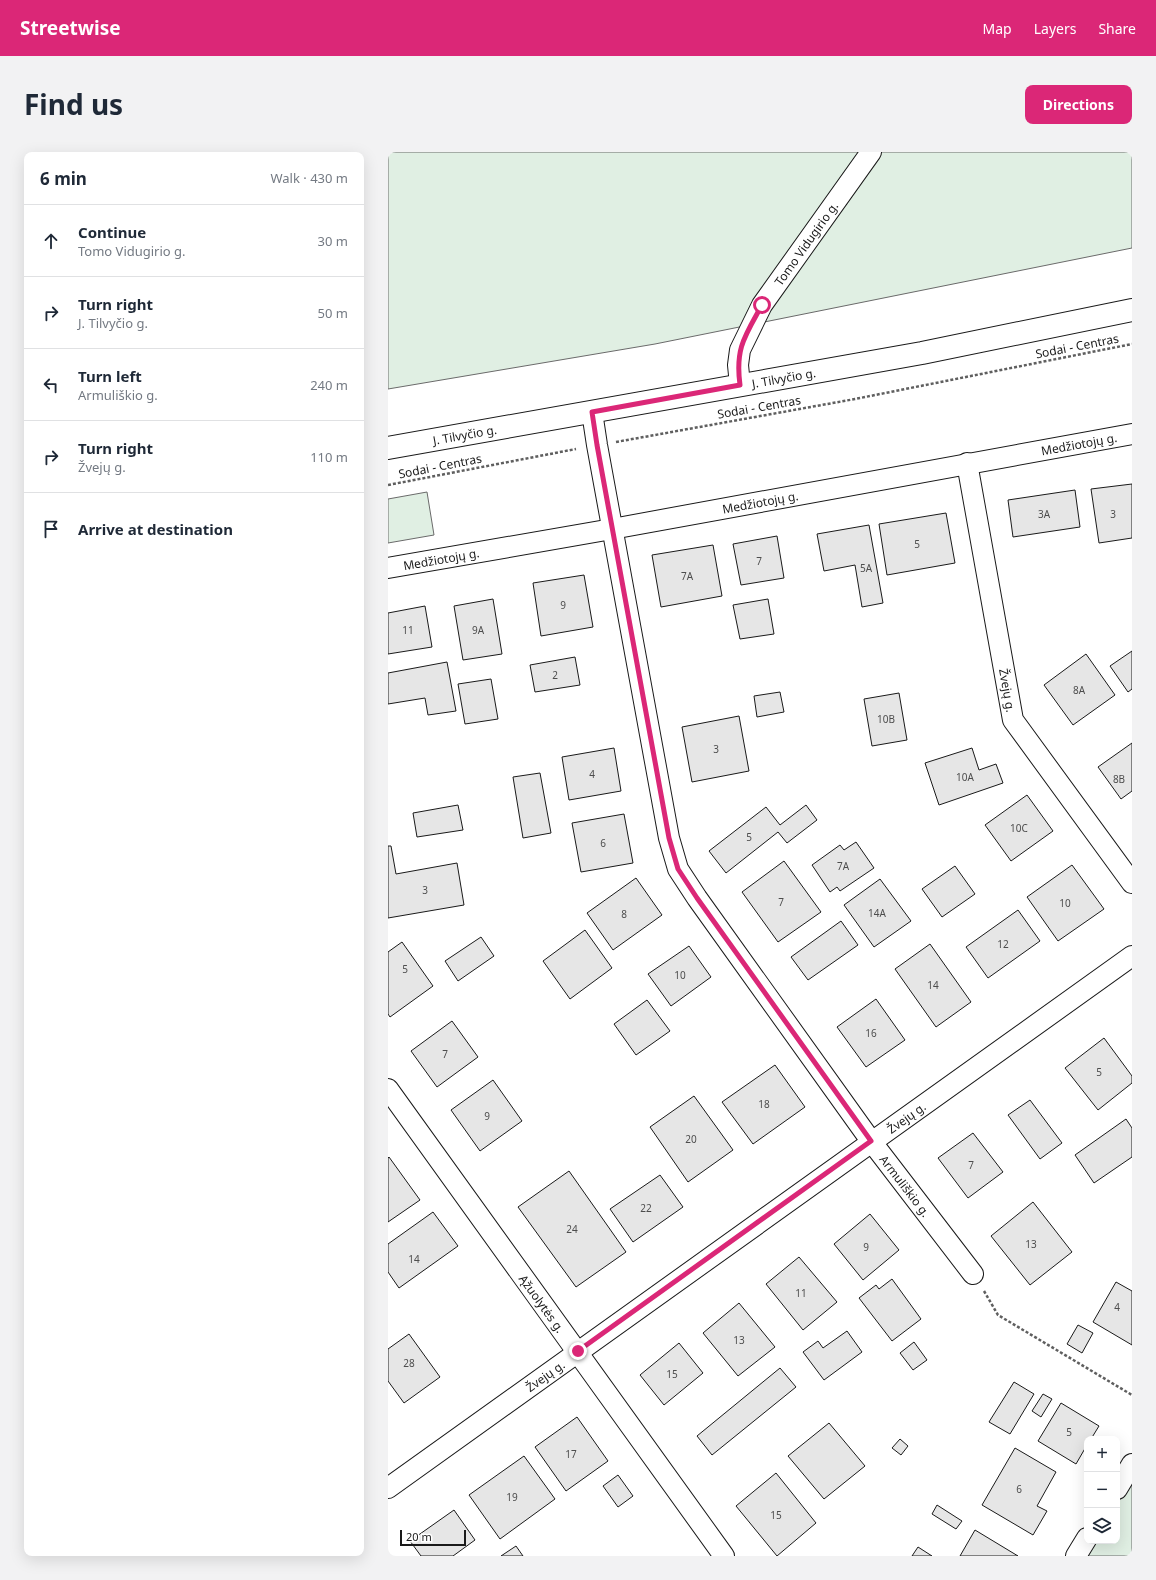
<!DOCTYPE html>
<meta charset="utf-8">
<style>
body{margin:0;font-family:"Noto Sans",sans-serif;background:#f2f2f3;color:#1f2937}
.controls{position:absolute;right:12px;bottom:12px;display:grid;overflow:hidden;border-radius:8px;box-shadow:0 4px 16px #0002}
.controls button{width:36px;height:36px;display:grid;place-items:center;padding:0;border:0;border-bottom:1px solid #e0e1e3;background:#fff;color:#1f2937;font:20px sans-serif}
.scale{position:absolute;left:12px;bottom:10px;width:66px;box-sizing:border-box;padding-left:4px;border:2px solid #1a1a1a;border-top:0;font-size:11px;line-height:14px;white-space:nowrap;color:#1a1a1a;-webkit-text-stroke:3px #fff;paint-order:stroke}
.stop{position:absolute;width:12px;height:12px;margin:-9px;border:3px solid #db2777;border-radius:50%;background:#fff}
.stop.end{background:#db2777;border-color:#fff;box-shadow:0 1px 4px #0008}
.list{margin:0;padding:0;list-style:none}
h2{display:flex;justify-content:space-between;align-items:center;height:52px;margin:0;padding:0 16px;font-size:17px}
h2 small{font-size:13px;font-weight:400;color:#747a83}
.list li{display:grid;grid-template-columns:26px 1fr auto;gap:12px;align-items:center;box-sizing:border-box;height:72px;padding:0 16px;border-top:1px solid #e0e1e3}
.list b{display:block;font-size:15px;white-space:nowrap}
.list p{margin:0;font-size:13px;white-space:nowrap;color:#747a83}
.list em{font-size:13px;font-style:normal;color:#747a83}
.icon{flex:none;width:22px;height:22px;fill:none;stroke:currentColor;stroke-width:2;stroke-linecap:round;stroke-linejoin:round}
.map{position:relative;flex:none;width:744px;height:1404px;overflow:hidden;border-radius:8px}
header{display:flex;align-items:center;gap:24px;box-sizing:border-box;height:56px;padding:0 20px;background:#db2777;color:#fff}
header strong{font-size:19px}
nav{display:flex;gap:22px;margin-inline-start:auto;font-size:14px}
.intro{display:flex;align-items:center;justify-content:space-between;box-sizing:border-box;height:96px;padding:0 24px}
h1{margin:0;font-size:28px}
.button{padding:10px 18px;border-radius:8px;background:#db2777;color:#fff;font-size:14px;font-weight:700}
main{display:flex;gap:24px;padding:0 24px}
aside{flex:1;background:#fff;border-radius:8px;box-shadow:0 4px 16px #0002}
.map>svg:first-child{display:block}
</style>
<header>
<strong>Streetwise</strong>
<nav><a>Map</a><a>Layers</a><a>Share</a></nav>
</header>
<div class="intro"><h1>Find us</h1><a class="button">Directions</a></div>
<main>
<aside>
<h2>6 min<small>Walk · 430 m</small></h2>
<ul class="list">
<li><svg class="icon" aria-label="ahead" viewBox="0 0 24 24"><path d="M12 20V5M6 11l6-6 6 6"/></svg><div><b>Continue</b><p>Tomo Vidugirio g.</p></div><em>30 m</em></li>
<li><svg class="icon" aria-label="right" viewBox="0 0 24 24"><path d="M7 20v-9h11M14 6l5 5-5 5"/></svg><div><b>Turn right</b><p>J. Tilvyčio g.</p></div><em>50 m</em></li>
<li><svg class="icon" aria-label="left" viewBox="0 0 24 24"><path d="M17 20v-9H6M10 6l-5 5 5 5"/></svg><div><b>Turn left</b><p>Armuliškio g.</p></div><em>240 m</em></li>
<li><svg class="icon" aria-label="right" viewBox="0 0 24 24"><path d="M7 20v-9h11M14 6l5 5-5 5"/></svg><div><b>Turn right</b><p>Žvejų g.</p></div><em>110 m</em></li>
<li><svg class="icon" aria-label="arrive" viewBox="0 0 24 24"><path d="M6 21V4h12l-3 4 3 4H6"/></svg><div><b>Arrive at destination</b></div></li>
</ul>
</aside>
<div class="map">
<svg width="744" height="1404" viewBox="0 0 744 1404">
<rect width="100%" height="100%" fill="#fff"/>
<g fill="#e0efe3" stroke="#6a6a6a">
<polygon points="0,0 744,0 744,96 267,192 0,237"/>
<polygon points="39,340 46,383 0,391 0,347"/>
<polygon points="744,1328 744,1404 698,1404 707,1389 729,1389 729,1352"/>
</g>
<g fill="#e6e6e6" stroke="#1a1a1a">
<polygon points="744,332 744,386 711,391 703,337"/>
<polygon points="687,338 692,375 625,385 620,348"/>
<polygon points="558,361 567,411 499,423 491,372"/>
<polygon points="481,373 495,451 474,455 467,413 436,419 429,382"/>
<polygon points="389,384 396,426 353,433 345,392"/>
<polygon points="325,393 334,444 273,455 264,403"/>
<polygon points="196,423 205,475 153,484 145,431"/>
<polygon points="105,447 114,502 75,508 66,454"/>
<polygon points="380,447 386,482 352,487 345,453"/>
<polygon points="37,454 44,495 0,502 0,461"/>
<polygon points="744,499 744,537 740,540 722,514"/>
<polygon points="698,502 727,543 685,573 656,533"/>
<polygon points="187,505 192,533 147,540 142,513"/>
<polygon points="59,510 68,559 40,563 37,546 0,552 0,521"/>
<polygon points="103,527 110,567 77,572 70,532"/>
<polygon points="392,540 396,560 369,565 366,544"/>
<polygon points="511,541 519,588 484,594 476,547"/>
<polygon points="351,564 361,619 304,630 294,575"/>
<polygon points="744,591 744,639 733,647 710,615"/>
<polygon points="226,596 233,639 181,648 174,605"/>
<polygon points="584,596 591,618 608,612 615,631 551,653 537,611"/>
<polygon points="152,621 163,681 135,686 125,625"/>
<polygon points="639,643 665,679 623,709 597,673"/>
<polygon points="70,653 75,678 29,685 25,661"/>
<polygon points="418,653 429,668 399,691 390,680 338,721 321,699 378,655 392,673"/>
<polygon points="236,662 245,711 193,720 184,671"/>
<polygon points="468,690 486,716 452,739 449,735 442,740 424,713 452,693 456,698"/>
<polygon points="0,694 3,694 8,722 69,711 76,753 0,766"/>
<polygon points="396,709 433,760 390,790 354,740"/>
<polygon points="684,713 716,757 670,789 639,745"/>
<polygon points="567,714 587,742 554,765 534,737"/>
<polygon points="248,726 274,763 225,798 199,761"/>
<polygon points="492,727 523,769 486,795 456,753"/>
<polygon points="630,758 652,789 600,826 578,795"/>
<polygon points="453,769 470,793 420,828 403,805"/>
<polygon points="197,778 224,816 182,847 155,809"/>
<polygon points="93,785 106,804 70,829 57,809"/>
<polygon points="14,790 45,834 2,865 0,862 0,800"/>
<polygon points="542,792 583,850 548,875 507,817"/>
<polygon points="301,794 323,825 283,854 260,822"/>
<polygon points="488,847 517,888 478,915 449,875"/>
<polygon points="259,848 282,879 248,903 226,872"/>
<polygon points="64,869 90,905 49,935 23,899"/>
<polygon points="716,886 744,924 744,931 710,958 677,916"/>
<polygon points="387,913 417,955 365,992 334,950"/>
<polygon points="105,928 134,969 92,999 63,958"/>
<polygon points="306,944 345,998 300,1030 262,975"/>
<polygon points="642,948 674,991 652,1007 620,963"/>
<polygon points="738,967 744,976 744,1005 706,1031 687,1003"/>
<polygon points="585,981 615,1020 580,1046 550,1006"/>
<polygon points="1,1005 32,1048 0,1070 0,1006"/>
<polygon points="181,1019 238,1100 188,1135 130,1055"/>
<polygon points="272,1023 295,1055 245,1090 222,1057"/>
<polygon points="645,1050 684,1100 642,1133 603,1084"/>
<polygon points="45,1060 70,1094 11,1136 0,1120 0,1092"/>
<polygon points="482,1062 511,1098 475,1128 446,1092"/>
<polygon points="411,1105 449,1150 415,1178 378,1132"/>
<polygon points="504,1127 533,1167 504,1189 471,1146 488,1133 491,1137"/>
<polygon points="728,1130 744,1139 744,1193 705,1170"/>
<polygon points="351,1151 387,1195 350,1224 315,1181"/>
<polygon points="690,1173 705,1181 694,1201 679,1192"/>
<polygon points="459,1179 474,1200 436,1228 415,1200 430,1189 435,1196"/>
<polygon points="21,1182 52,1225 16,1251 0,1229 0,1197"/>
<polygon points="526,1190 539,1208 525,1218 512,1201"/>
<polygon points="291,1191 315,1221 276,1253 252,1223"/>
<polygon points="392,1216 408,1235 324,1303 309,1284"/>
<polygon points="626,1230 646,1242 622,1282 601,1270"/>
<polygon points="655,1242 664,1247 653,1265 644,1259"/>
<polygon points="673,1251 711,1274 703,1287 699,1287 699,1293 688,1312 650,1289"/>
<polygon points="189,1265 220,1309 178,1339 147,1295"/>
<polygon points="441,1271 477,1314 436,1347 400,1304"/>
<polygon points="512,1287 520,1294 513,1303 504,1296"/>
<polygon points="627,1296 668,1320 649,1354 659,1359 645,1383 594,1353"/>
<polygon points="136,1304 167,1347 112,1387 81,1343"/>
<polygon points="388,1321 428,1371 389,1404 348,1354"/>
<polygon points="230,1323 245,1344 230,1355 215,1334"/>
<polygon points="549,1353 574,1369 568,1377 544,1362"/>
<polygon points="66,1358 87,1388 65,1404 33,1404 22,1389"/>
<polygon points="587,1378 630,1404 572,1404"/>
<polygon points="128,1394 135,1404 113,1404"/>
<polygon points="530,1395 544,1404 524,1404"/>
</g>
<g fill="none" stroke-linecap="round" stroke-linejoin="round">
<g stroke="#1a1a1a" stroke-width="22">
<g id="minor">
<path id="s1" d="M352,233L350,213L352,198L374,153L483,0"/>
<path id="s2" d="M204,260L209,293L281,686L290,717L309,746L483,989L585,1122"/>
<path id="s3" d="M579,311L625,568L744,731"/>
<path id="s4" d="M0,416L224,377L744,282"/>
<path id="s5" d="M0,937L336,1404"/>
<path id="s6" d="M0,1336L744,804"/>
<polyline points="729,1337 744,1312"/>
<polyline points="688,1404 699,1386"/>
</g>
</g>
<g stroke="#1a1a1a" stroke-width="24">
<g id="primary">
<path id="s7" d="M0,296L534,201L744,158"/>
</g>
</g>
<g stroke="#5f5f5f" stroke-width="2.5" stroke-dasharray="3 2" stroke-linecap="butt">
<polyline points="228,290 467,247 744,192"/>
<polyline points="0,333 188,297"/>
<polyline points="596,1139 610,1163 744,1243"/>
</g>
<use href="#minor" stroke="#fff" stroke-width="20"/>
<use href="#primary" stroke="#fff" stroke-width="22"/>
</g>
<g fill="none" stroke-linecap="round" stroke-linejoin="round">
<path stroke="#db2777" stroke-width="5" d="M190,1199L483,989L309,746L290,717L281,686L209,293L204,260L352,233C347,196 357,184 374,153"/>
</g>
<g text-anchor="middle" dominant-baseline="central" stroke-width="3" stroke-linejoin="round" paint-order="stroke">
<g font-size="10" fill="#4d4d4d">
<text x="656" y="362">3A</text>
<text x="725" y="362">3</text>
<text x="529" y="392">5</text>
<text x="371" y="409">7</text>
<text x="478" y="416">5A</text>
<text x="299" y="424">7A</text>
<text x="175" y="453">9</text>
<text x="20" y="478">11</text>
<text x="90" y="478">9A</text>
<text x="167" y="523">2</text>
<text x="691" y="538">8A</text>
<text x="498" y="567">10B</text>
<text x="328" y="597">3</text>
<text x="204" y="622">4</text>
<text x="577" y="625">10A</text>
<text x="731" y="627">8B</text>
<text x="631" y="676">10C</text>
<text x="361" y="685">5</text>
<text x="215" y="691">6</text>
<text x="455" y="714">7A</text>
<text x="37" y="738">3</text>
<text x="393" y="750">7</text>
<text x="677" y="751">10</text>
<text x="489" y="761">14A</text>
<text x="236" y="762">8</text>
<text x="615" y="792">12</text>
<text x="17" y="817">5</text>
<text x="292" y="823">10</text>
<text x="545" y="833">14</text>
<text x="483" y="881">16</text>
<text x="57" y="902">7</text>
<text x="711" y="920">5</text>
<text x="376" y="952">18</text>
<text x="99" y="964">9</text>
<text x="303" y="987">20</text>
<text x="583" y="1013">7</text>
<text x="258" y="1056">22</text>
<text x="184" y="1077">24</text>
<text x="643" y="1092">13</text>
<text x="478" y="1095">9</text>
<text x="26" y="1107">14</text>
<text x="413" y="1141">11</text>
<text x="729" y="1155">4</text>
<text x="351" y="1188">13</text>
<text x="21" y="1211">28</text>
<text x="284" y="1222">15</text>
<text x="681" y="1280">5</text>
<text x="183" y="1302">17</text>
<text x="631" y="1337">6</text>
<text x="124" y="1345">19</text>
<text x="388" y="1363">15</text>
</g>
<g font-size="12" fill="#1a1a1a" stroke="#fff">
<text stroke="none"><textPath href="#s1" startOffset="161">Tomo Vidugirio g.</textPath></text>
<text transform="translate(689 194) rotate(-11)">Sodai - Centras</text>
<text stroke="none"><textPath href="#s7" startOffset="402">J. Tilvyčio g.</textPath></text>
<text transform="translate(371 255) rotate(-10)">Sodai - Centras</text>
<text stroke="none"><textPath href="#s7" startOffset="78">J. Tilvyčio g.</textPath></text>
<text stroke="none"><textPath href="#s4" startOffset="702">Medžiotojų g.</textPath></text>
<text transform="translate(52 314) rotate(-11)">Sodai - Centras</text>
<text stroke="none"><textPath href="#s4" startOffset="378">Medžiotojų g.</textPath></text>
<text stroke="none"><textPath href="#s4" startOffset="54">Medžiotojų g.</textPath></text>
<text stroke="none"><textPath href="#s3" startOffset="231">Žvejų g.</textPath></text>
<text stroke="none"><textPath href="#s6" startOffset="637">Žvejų g.</textPath></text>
<text stroke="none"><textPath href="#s2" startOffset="855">Armuliškio g.</textPath></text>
<text stroke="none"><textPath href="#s5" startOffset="264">Ąžuolytės g.</textPath></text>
<text stroke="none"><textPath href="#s6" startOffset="193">Žvejų g.</textPath></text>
</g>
</g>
</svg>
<div class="controls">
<button>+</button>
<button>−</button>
<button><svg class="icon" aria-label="layers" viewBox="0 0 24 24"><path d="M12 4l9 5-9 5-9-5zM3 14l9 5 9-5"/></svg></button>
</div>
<div class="scale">20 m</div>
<div class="stop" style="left:374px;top:153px"></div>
<div class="stop end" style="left:190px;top:1199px"></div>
</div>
</main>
